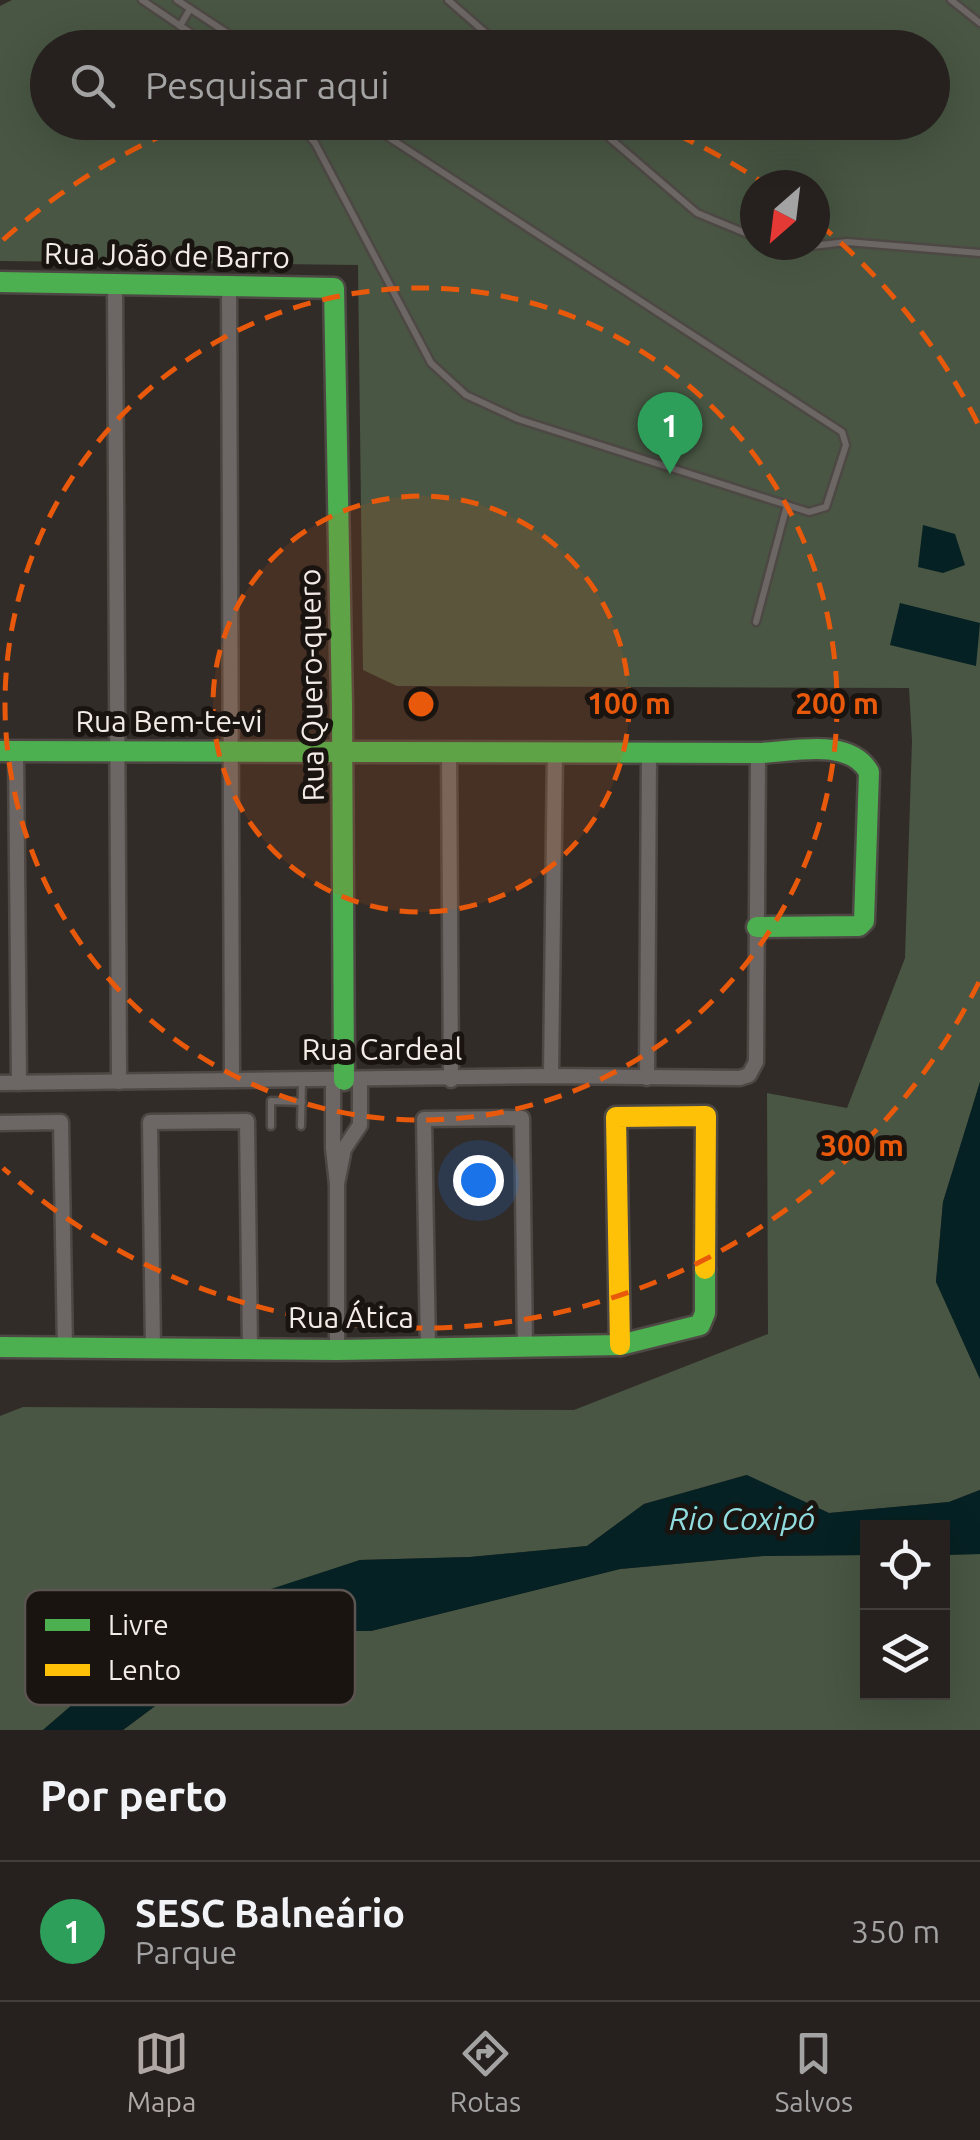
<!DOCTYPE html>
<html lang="pt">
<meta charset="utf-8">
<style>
body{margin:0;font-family:Ubuntu,sans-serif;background:#322e2b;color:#f1f3f6}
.controls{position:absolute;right:30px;bottom:30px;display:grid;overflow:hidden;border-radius:0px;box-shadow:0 10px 40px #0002}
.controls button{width:90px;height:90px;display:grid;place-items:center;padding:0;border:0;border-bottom:2px solid #423e3c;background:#26211e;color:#f1f3f6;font:50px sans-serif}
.compass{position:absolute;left:740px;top:170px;width:90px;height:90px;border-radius:50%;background:#26211e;box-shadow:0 10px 40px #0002;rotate:208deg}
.you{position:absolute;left:478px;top:1180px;width:35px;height:35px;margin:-25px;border:8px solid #fff;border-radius:50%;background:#1a73e8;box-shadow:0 0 0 15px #1a73e833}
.badge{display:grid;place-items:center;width:65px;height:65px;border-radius:50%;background:#afa8a4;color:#fff;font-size:32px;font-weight:700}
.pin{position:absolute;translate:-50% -82px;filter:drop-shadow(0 2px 5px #0008)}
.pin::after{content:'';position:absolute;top:52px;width:35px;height:30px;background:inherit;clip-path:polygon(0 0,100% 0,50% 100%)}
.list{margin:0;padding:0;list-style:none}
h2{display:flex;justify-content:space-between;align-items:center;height:130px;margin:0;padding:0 40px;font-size:42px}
h2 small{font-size:32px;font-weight:400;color:#a4a3a4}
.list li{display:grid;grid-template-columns:65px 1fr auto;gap:30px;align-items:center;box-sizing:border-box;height:140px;padding:0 40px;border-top:2px solid #423e3c}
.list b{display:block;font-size:38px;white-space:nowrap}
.list p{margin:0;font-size:32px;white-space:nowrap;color:#a4a3a4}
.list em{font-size:32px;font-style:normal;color:#a4a3a4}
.icon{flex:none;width:55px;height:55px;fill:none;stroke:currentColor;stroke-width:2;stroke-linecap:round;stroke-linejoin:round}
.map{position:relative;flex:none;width:980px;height:1730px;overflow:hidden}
.search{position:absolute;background:#26211e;box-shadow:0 10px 40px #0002;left:30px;right:30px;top:30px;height:110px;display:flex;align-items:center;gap:25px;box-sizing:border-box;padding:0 35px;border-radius:55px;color:#a4a3a4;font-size:38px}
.sheet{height:270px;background:#26211e}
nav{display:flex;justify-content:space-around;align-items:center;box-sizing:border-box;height:140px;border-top:2px solid #423e3c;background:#26211e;font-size:28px;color:#a4a3a4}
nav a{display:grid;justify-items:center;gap:5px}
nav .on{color:#afa8a4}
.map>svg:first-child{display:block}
</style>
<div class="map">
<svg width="980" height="1730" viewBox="0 0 980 1730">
<rect width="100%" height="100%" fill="#322c28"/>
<g fill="#485643" fill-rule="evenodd">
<path d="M12,0H980V1082L943,1202L936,1281L980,1379V1490L949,1502L829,1513L746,1475L644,1504L587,1546L470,1557L360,1560L160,1629L43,1730H0V1416L23,1407L574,1410L768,1334L767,1093L847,1108L905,958L912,741L909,688L397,686L363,670L358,265L0,261V6ZM48,48H932V122H48ZM755,185H815V245H755Z"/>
<polygon points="980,1554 980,1730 123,1730 190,1680 311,1631 371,1631 620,1569 763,1556 867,1555 868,1692 942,1692 943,1555"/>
</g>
<g fill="#062123">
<polygon points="923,525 955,534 965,565 943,573 918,567"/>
<polygon points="900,603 980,623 976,666 890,645"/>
<polygon points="980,1082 980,1379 936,1282 943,1202"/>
<polygon points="747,1475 829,1513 949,1502 980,1490 980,1554 943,1555 942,1528 868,1528 867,1555 763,1556 620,1569 371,1631 311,1631 190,1680 123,1730 43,1730 160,1629 228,1603 360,1560 470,1557 587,1546 644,1504"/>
</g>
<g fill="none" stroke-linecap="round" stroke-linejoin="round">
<g stroke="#4d4844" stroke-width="11">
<g id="lane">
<polyline points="142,0 213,48"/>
<polyline points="177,0 250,48"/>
<polyline points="448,0 503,48"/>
<polyline points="951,0 980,23"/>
<polyline points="180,26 190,9"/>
<polyline points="297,122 315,143 431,363 466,395 518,419 787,505 809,512 826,507 846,445 842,432 365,122"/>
<polyline points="591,122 697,213 755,237"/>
<polyline points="792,245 803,247 847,242 980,253"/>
<polyline points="756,622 787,505"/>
<polyline points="271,1126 271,1101 302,1102"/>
<polyline points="301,1126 302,1081"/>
</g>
</g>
<g stroke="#4d4844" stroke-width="19">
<g id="street">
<polyline points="115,284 119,1082"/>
<polyline points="229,286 232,1080"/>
<polyline points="16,751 19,1083"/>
<polyline points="449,751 451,1080"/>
<polyline points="551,1076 555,751"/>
<polyline points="647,1078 649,753"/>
<polyline points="333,1080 333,1148 337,1184 344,1149 360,1125 360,1080"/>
<polyline points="0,1083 551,1076 740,1078 749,1075 756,1062 758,753"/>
<polyline points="0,1123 61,1122 65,1348"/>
<polyline points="337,1184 337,1350"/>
<polyline points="428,1346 424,1119 522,1118 525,1346"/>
<polyline points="153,1347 150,1122 247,1121 250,1347"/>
</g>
</g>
<g stroke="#4d4844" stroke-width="25">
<g id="fast">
<polyline points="0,282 334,288 342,706 344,1080"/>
<path d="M0,751L758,753C793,752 849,737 869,772L864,921L859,926L757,927"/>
<polyline points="0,1347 337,1350 620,1345 700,1325 705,1313 705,1269"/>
</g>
</g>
<g stroke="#4d4844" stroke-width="25">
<polyline id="slow" points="620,1345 616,1117 706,1116 705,1269"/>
</g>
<use href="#lane" stroke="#6c6764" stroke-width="6"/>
<use href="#street" stroke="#6c6764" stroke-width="14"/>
<use href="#fast" stroke="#4caf50" stroke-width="20"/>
<use href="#slow" stroke="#ffc107" stroke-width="20"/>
</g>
<circle cx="421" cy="704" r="208" fill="#e8590c" fill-opacity=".12"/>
<g fill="none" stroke="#e8590c" stroke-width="5" stroke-dasharray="18 12">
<circle cx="421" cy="704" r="208"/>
<circle cx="421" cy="704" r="416"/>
<path d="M979 982A624 624 0 0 1 3 1168M3 240A624 624 0 0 1 192 123M650 123A624 624 0 0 1 765 184M818 223A624 624 0 0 1 979 426"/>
</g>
<g text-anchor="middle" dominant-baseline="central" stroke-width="10" stroke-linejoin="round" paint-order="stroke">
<g font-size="30" fill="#f3ebe6" stroke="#1a1411">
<text transform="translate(167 255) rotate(1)">Rua João de Barro</text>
<text transform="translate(311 685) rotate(-91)">Rua Quero-quero</text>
<text x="169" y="721">Rua Bem-te-vi</text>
<text x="382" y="1049">Rua Cardeal</text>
<text x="351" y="1317">Rua Ática</text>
</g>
<g font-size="32" font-style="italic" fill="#90dcdf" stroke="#1a1411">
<text x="742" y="1518">Rio Coxipó</text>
</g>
</g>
<rect x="25" y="1590" width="330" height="115" rx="15" fill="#1a1411" stroke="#5b5451" stroke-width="2.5"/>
<rect x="45" y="1619" width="45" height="12" fill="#4caf50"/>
<rect x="45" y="1664" width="45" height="12" fill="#ffc107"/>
<g font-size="28" fill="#f3ebe6">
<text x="108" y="1635">Livre</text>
<text x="108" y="1680">Lento</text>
</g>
<circle cx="421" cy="704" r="15" fill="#e8590c" stroke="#1a1411" stroke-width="5"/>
<g font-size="30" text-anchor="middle" font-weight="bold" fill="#e8590c" stroke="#1a1411" stroke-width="10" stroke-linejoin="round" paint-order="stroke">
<text x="629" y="714">100 m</text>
<text x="837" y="714">200 m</text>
<text x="862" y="1156">300 m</text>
</g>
</svg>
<div class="controls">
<button><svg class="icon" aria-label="locate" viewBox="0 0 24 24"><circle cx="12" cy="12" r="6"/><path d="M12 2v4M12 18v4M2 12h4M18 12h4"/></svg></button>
<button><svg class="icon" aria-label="layers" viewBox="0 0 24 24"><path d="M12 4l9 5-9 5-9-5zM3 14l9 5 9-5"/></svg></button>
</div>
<svg class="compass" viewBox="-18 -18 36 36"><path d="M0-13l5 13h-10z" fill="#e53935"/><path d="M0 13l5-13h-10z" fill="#a4a3a4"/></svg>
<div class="you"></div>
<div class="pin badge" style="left:670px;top:474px;background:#2e9e5b">1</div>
<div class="search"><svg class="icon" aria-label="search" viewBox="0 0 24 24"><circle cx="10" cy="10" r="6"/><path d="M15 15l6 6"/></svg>Pesquisar aqui</div>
</div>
<section class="sheet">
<h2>Por perto<small></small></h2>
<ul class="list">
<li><span class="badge" style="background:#2e9e5b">1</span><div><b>SESC Balneário</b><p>Parque</p></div><em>350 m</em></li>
</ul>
</section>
<nav>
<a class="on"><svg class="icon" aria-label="map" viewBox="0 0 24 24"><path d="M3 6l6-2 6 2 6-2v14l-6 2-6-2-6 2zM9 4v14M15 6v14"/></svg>Mapa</a>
<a><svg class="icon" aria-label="directions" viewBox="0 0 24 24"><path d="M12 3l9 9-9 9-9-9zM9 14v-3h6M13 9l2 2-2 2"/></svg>Rotas</a>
<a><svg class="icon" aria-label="saved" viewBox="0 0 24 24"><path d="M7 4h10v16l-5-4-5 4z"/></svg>Salvos</a>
</nav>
